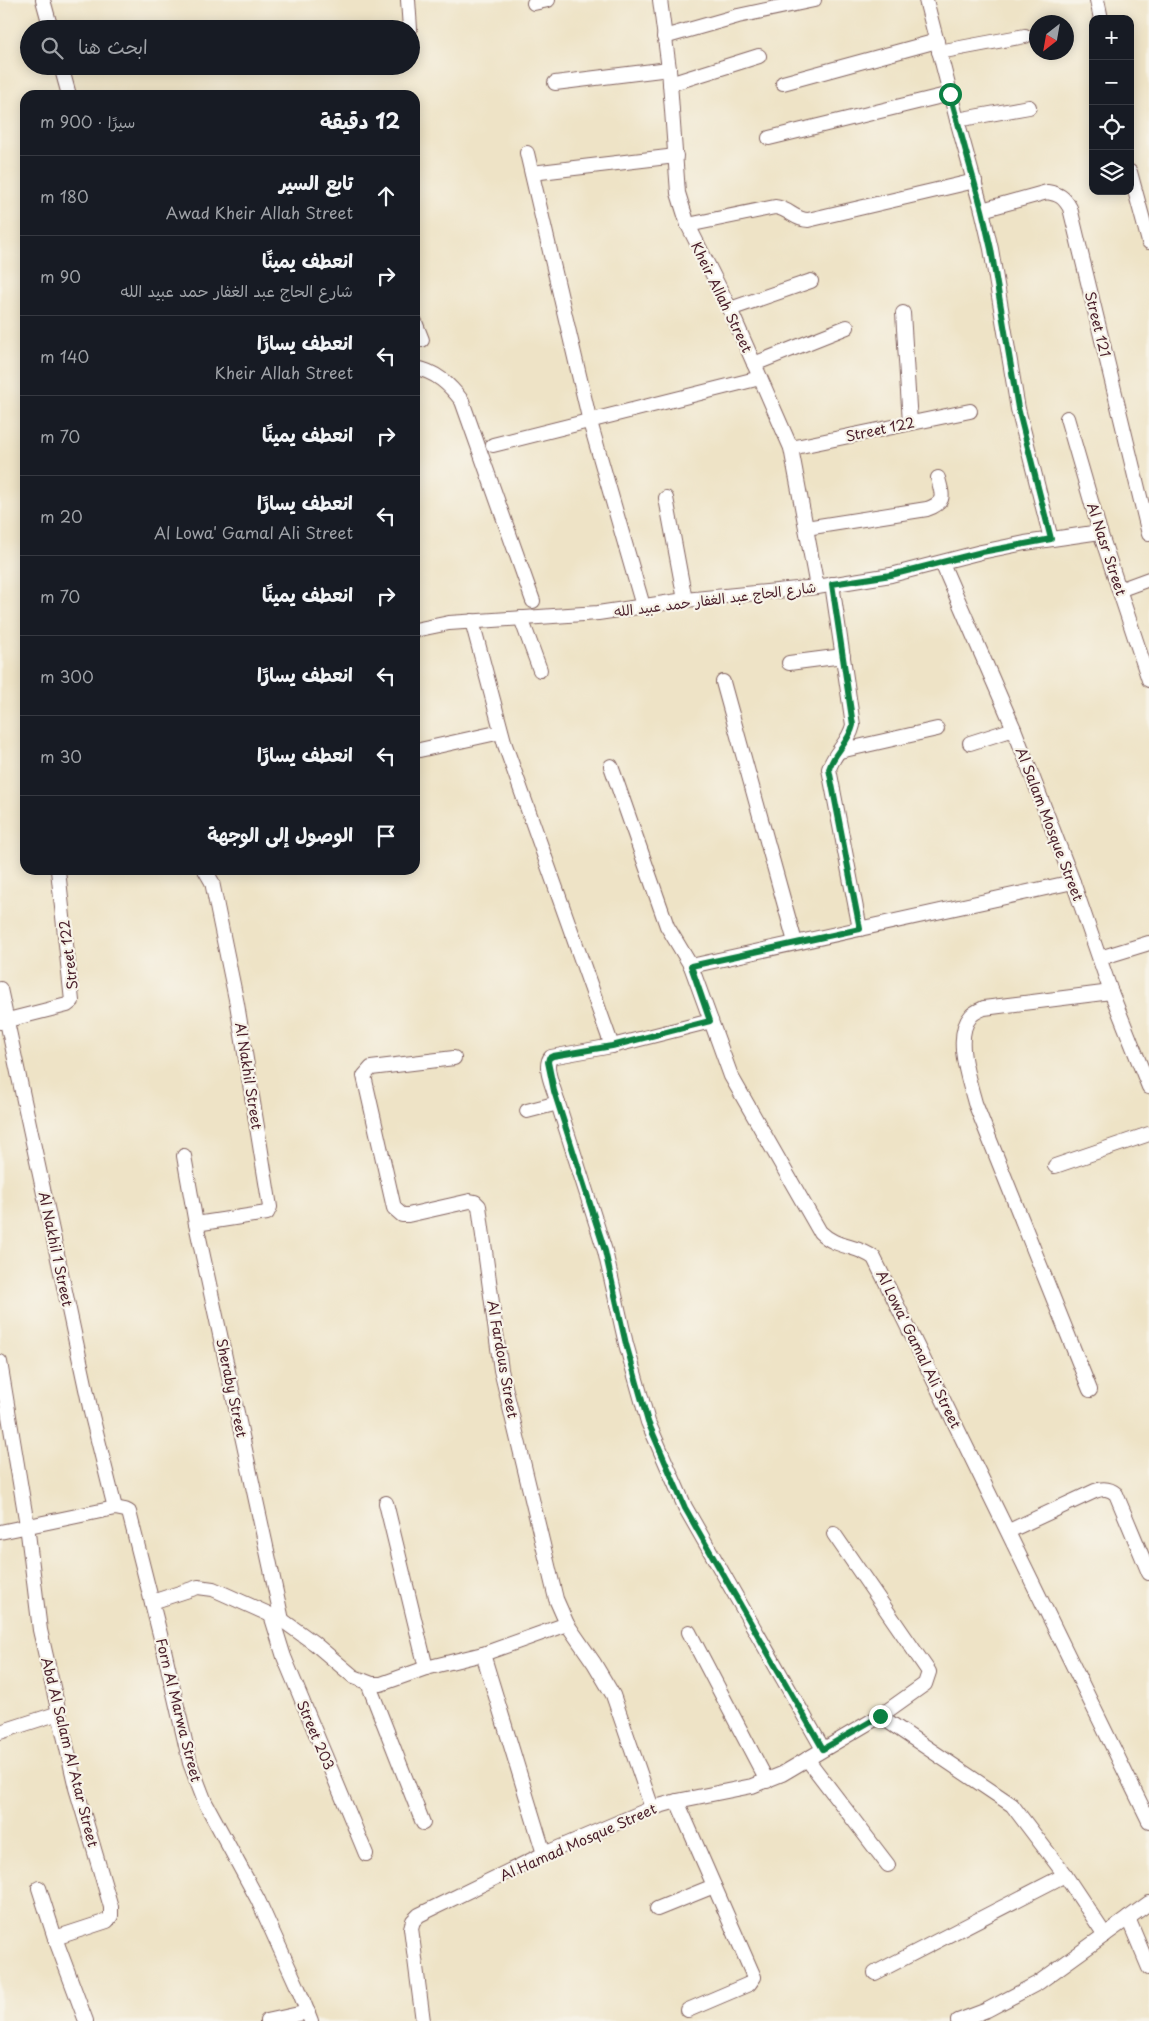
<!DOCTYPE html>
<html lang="ar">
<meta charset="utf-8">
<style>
body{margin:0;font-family:"Playpen Sans","Playpen Sans Arabic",sans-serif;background:#242831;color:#f1f3f6;direction:rtl}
.controls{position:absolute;right:15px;top:15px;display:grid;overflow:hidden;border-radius:10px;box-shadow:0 2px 12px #0003}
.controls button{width:45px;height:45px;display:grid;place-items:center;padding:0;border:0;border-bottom:1px solid #363941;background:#171b24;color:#f1f3f6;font:25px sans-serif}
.compass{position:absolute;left:1029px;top:15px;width:45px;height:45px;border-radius:50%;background:#171b24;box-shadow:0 2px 12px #0003;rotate:211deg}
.stop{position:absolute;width:15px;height:15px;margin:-11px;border:4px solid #0b8043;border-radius:50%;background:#fff}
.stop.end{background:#0b8043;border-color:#fff;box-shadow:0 1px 5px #0008}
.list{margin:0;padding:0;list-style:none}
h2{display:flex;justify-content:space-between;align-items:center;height:65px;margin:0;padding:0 20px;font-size:21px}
h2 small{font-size:16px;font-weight:400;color:#9ea1a6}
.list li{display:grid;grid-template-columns:32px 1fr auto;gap:15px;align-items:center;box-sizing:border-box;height:80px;padding:0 20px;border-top:1px solid #363941}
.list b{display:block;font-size:19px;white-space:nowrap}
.list p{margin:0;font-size:16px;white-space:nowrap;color:#9ea1a6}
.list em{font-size:16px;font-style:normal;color:#9ea1a6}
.icon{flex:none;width:28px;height:28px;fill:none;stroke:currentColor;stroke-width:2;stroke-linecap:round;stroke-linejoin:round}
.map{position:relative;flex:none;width:1149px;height:2021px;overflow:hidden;direction:ltr}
.search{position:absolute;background:#171b24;box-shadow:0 2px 12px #0003;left:20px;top:20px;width:400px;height:55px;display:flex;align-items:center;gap:12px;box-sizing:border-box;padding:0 18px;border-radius:28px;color:#9ea1a6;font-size:19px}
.panel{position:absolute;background:#171b24;box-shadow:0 2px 12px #0003;left:20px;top:90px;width:400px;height:785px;border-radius:15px;direction:rtl}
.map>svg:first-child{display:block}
</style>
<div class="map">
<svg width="1149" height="2021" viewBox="0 0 1149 2021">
<rect width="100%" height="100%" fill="#f7f3e8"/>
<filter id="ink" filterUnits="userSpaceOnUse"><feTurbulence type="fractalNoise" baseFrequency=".02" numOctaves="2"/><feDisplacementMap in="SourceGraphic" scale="10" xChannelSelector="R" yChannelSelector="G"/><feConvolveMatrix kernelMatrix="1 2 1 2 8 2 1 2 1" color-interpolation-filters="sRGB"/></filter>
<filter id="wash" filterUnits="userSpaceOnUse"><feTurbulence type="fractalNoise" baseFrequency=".0096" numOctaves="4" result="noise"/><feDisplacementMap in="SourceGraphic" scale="20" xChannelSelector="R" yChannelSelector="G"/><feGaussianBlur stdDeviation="1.12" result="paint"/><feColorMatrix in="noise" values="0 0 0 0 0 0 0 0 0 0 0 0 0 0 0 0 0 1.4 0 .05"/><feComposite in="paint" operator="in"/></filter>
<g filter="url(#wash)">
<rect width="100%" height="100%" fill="#eee3c6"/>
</g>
<g filter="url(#ink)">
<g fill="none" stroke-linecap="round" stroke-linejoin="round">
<g stroke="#836461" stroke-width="16">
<g id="street">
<polyline points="43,0 51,29"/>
<polyline points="408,0 410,29"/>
<polyline points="660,0 669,69 678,193 688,225 730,309 791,448 817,587"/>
<polyline points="926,0 957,120 982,210 991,249 1018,409 1051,539"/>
<polyline points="1097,0 1101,19"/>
<polyline points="534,3 548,0"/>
<polyline points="664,37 738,16 814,0"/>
<polyline points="939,52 1025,36"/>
<polyline points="61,66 69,95"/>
<polyline points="555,83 669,69"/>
<polyline points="783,83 937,41"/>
<polyline points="670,84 759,56"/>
<polyline points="957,120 1029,107"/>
<polyline points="769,138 950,94"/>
<polyline points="527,153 590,422 643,606"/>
<polyline points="1130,172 1149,242"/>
<polyline points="532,173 676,156"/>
<path d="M982,210L1047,192C1059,194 1064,197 1070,208L1149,534"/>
<path d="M688,225L775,207C788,208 795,220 808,220L975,181"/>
<polyline points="730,309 811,281"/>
<polyline points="903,313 910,423"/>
<polyline points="415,322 422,340"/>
<polyline points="754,364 847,327"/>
<path d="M415,368C436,371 450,385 462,401L533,601"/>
<polyline points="1067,418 1100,532 1149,680"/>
<polyline points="493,445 760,378"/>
<polyline points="791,448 970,411"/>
<polyline points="666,498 685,600"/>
<path d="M806,528L927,509C947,502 942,495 938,478"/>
<polyline points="942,563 1014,729 1073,882 1111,992 1149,1087"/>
<path d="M832,584L853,725C849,743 834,752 829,769L860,929"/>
<polyline points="1119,590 1149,579"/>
<polyline points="521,618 540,670"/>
<polyline points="472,621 505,745 612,1046"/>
<polyline points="415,630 449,623 598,613 685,600 817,587 891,575 981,552 1025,543 1100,532"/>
<polyline points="789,663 843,656"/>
<polyline points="723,682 795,942"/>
<polyline points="970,743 1014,729"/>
<polyline points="415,751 501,732"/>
<polyline points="840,751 937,729"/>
<path d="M611,766L667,926L691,966L731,1076L820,1232C837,1249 856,1244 874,1258L1149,1821"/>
<polyline points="1100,958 1149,943"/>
<polyline points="691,966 1073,882"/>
<polyline points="0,989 91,1412 115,1508"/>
<path d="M711,1021L612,1046L551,1057C544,1065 551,1082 554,1091L605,1251L626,1344L648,1422L685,1507L823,1749"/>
<polyline points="0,1022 67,1005 72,1001 58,870"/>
<polyline points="454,1058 371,1068 364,1076 394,1208 402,1215 408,1215 470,1201 475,1202 479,1206 501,1370 556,1599 567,1624 594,1663 613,1695 652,1808"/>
<polyline points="527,1111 558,1103"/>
<polyline points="184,1156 196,1224 282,1620"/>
<polyline points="1055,1166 1149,1134"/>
<polyline points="196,1224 267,1213 270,1207 237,1004 212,882 205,870"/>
<polyline points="0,1362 27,1525 40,1630 76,1788 111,1907 111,1916 107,1921 55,1938"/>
<path d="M1090,1390L975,1103C969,1080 953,1036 971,1016C974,1012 980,1010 984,1008L1111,992"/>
<polyline points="386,1503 426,1668"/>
<path d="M1009,1531L1095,1491C1103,1488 1109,1488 1116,1494L1149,1573"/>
<polyline points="0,1532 115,1508 125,1510 129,1512 165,1654 190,1763 205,1802 258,1900 298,1988 311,2021"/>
<polyline points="152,1602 198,1587 213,1589 282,1620 314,1643 354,1677 372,1684 381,1684 426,1668 483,1654 567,1624"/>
<polyline points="271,1615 284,1657 366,1854"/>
<polyline points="689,1632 767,1781"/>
<polyline points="483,1654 544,1854"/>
<polyline points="368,1683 423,1823"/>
<polyline points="880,1716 1012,1805 1065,1875 1105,1935"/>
<polyline points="0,1732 59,1713"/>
<polyline points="807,1759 888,1865"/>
<polyline points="677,1801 754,1977 749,1984 688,2010"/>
<polyline points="39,1888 55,1938 86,2021"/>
<polyline points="657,1909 714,1886"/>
<polyline points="1128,1918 1149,1968"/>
<polyline points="875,1973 1065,1875"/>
<polyline points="267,2021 308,2012"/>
<polyline points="423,2021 411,1928 413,1921 419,1915 544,1854 652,1808 677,1801 752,1786 782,1774 880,1716 925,1684 929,1672 834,1534"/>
<polyline points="958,2021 987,2010 1038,1983 1149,1903"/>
</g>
</g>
<use href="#street" stroke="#fff" stroke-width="14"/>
</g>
</g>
<g fill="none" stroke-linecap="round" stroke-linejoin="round" filter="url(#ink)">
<path stroke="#0b8043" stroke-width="6" d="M880,1716L823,1749L685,1508L648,1422L626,1344L605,1251L554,1091L548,1062L549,1058L553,1056L612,1046L710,1021L691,966L860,929L829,769C834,752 849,743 853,725L832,584L891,575L982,552L1051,539L1018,408L991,249L982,210L950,94"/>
</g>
<g text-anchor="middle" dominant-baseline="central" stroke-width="4.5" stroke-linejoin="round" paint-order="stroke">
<g font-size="14" fill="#4a1f2b" stroke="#f7f3e8">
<text transform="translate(722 297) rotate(64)">Kheir Allah Street</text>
<text transform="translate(1098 324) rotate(76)">Street 121</text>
<text transform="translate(880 429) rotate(-12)">Street 122</text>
<text transform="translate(1107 549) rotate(72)">Al Nasr Street</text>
<text transform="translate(715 599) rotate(-7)">شارع الحاج عبد الغفار حمد عبيد الله</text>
<text transform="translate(1050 824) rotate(69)">Al Salam Mosque Street</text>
<text transform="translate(68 955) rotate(-97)">Street 122</text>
<text transform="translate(249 1076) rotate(81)">Al Nakhil Street</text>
<text transform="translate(56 1249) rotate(78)">Al Nakhil 1 Street</text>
<text transform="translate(919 1349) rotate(64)">Al Lowa' Gamal Ali Street</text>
<text transform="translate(503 1359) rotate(80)">Al Fardous Street</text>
<text transform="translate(232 1388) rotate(78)">Sheraby Street</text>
<text transform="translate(179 1710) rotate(76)">Forn Al Marwa Street</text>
<text transform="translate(316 1735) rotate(67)">Street 203</text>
<text transform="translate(70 1752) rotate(76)">Abd Al Salam Al Atar Street</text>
<text transform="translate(578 1842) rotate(-24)">Al Hamad Mosque Street</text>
</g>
</g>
</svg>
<div class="controls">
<button>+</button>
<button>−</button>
<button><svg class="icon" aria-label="locate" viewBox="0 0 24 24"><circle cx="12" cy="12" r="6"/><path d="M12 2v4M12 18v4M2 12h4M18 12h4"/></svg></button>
<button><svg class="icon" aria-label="layers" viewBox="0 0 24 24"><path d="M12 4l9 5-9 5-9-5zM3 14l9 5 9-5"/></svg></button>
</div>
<svg class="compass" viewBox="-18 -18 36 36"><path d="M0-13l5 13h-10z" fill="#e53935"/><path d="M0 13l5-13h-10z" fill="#9ea1a6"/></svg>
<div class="stop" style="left:950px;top:94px"></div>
<div class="stop end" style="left:880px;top:1716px"></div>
<div class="search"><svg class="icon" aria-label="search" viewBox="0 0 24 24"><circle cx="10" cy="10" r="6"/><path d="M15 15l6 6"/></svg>ابحث هنا</div>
<section class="panel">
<h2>12 دقيقة<small>سيرًا · 900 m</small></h2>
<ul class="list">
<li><svg class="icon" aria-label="ahead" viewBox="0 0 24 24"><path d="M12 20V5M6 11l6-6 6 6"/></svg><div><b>تابع السير</b><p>Awad Kheir Allah Street</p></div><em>180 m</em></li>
<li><svg class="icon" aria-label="right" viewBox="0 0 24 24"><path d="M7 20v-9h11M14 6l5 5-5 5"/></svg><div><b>انعطف يمينًا</b><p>شارع الحاج عبد الغفار حمد عبيد الله</p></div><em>90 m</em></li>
<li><svg class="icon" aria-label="left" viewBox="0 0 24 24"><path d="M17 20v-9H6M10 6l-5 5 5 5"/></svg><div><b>انعطف يسارًا</b><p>Kheir Allah Street</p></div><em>140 m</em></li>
<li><svg class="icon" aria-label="right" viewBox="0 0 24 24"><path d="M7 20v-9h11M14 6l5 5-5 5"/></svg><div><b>انعطف يمينًا</b></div><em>70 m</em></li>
<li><svg class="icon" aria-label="left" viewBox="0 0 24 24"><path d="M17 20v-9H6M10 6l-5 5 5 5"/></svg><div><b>انعطف يسارًا</b><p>Al Lowa' Gamal Ali Street</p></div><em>20 m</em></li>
<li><svg class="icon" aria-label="right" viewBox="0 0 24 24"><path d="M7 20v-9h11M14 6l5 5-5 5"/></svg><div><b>انعطف يمينًا</b></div><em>70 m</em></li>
<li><svg class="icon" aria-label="left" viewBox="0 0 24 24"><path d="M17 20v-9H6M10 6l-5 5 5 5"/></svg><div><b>انعطف يسارًا</b></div><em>300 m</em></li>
<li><svg class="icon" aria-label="left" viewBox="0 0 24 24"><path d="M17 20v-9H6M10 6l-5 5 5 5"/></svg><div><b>انعطف يسارًا</b></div><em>30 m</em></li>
<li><svg class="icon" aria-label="arrive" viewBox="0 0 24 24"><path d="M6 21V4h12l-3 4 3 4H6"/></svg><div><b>الوصول إلى الوجهة</b></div></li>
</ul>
</section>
</div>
